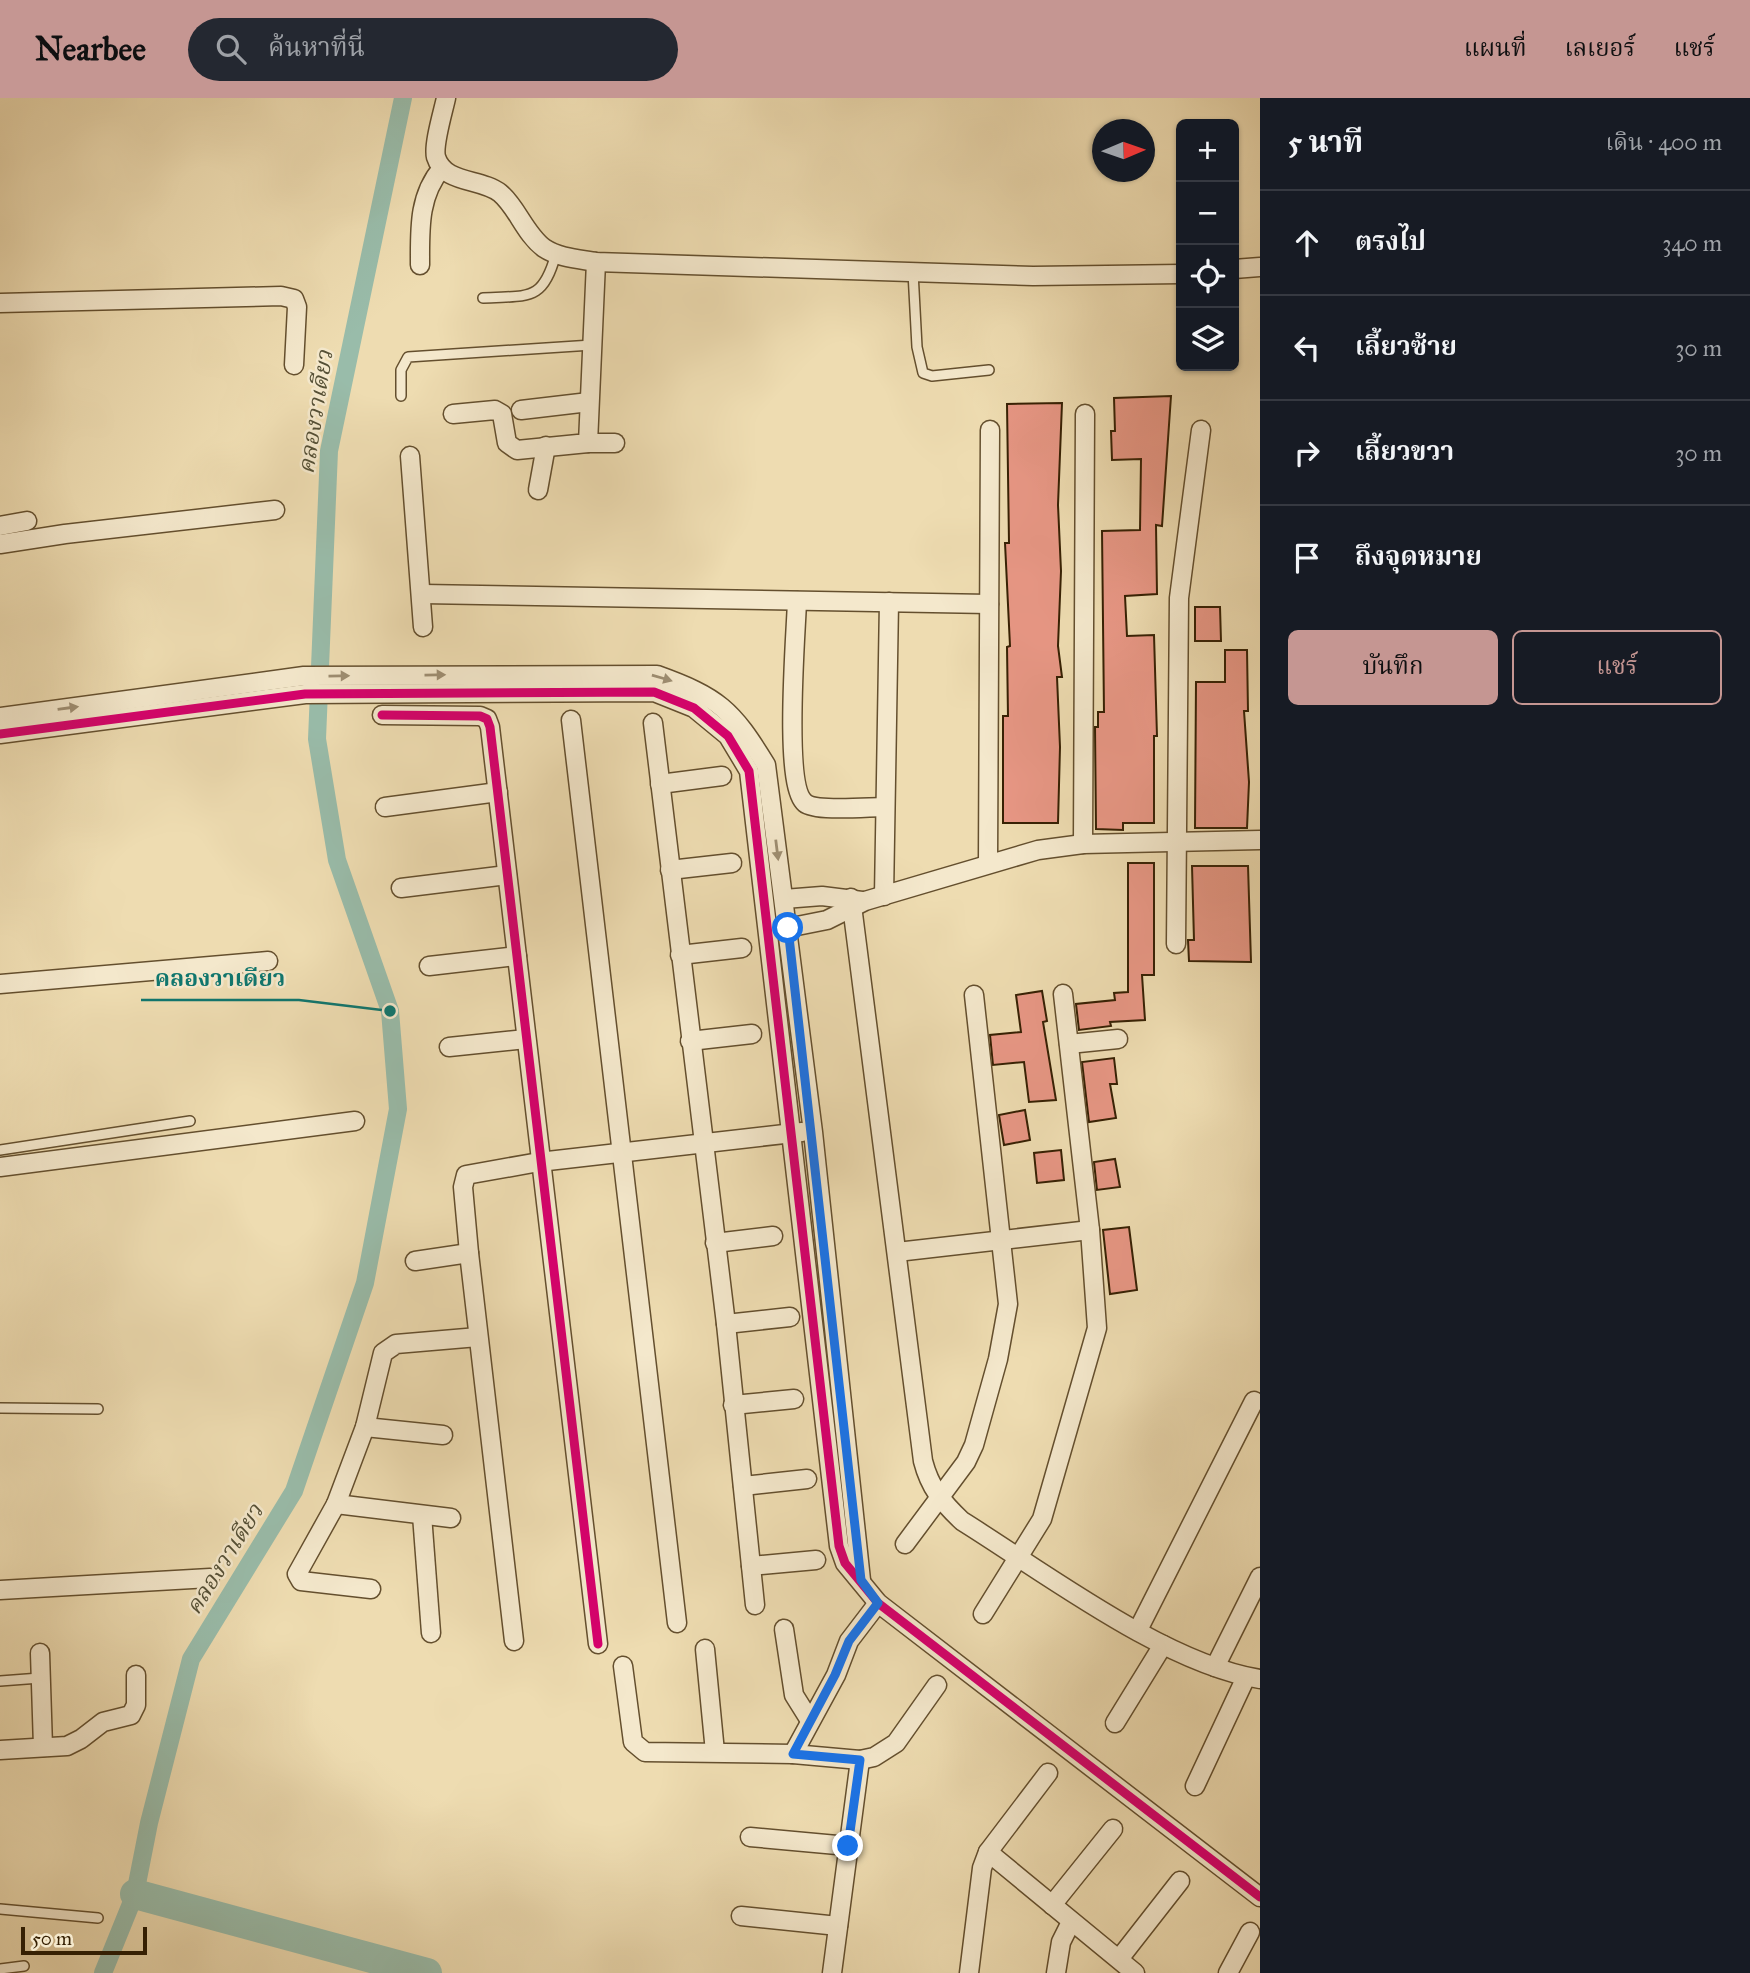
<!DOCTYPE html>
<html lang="th">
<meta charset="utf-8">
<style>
body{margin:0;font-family:"IM FELL Great Primer","Noto Serif Thai",serif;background:#242831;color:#f1f3f6}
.controls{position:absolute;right:21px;top:21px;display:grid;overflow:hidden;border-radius:10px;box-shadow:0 2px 5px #0004}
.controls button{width:63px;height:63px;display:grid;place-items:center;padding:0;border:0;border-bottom:2px solid #363941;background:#171b24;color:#f1f3f6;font:35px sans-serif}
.compass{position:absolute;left:1092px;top:21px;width:63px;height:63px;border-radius:50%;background:#171b24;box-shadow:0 2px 5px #0004;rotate:88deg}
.scale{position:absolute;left:21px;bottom:18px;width:126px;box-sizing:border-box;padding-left:7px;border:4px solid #362003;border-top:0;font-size:19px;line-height:24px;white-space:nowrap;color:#362003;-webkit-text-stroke:5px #f4e8cc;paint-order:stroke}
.stop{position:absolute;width:21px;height:21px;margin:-16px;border:5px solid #1a73e8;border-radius:50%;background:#fff}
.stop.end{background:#1a73e8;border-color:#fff;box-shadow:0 2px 7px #0008}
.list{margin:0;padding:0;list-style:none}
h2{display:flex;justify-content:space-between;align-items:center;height:91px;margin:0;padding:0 28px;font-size:30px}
h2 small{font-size:23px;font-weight:400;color:#9ea1a6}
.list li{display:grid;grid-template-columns:46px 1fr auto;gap:21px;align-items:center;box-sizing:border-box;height:105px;padding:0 28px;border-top:2px solid #363941}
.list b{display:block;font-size:26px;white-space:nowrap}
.list em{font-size:23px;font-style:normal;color:#9ea1a6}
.actions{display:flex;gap:14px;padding:21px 28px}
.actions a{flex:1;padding:16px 0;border:2px solid #c59692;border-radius:10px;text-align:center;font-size:24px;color:#c59692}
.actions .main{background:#c59692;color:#111}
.icon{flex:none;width:38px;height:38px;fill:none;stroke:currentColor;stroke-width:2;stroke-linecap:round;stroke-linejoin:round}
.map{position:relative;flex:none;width:1260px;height:1875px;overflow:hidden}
header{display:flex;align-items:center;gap:42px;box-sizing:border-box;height:98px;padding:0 35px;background:#c59692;color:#111}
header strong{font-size:33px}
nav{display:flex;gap:38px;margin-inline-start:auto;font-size:24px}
.search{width:490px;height:63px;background:#242831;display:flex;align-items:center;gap:18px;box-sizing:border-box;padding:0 24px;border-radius:38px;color:#9ea1a6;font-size:26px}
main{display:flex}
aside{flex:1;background:#171b24}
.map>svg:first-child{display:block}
</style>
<header>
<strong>Nearbee</strong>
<div class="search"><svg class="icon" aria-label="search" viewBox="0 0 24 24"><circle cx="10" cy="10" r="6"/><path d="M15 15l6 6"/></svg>ค้นหาที่นี่</div>
<nav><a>แผนที่</a><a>เลเยอร์</a><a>แชร์</a></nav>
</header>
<main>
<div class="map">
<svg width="1260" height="1875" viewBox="0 0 1260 1875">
<rect width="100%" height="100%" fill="#eedcb1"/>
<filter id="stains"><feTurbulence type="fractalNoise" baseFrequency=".00286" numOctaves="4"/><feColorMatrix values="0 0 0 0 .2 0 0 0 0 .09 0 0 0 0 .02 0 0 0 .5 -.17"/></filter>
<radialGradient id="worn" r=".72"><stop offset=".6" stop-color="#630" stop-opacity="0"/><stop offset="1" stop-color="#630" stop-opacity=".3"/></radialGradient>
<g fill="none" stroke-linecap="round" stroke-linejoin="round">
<polyline stroke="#99bcaa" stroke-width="18" points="103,1875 135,1796 149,1725 191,1561 294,1393 365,1185 398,1011 390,913 337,762 317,641 329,353 403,0"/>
<polyline stroke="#99bcaa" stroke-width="30" points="135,1796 427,1875"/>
</g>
<g fill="#e89785" stroke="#362003" stroke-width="2">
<polygon points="1171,298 1162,428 1156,427 1157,496 1125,498 1127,538 1154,537 1157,638 1154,638 1154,725 1123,725 1123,732 1096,731 1095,629 1098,629 1098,614 1104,614 1102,433 1140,432 1141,361 1112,362 1111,333 1115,333 1114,300"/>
<polygon points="1062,305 1058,407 1061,473 1058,548 1062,579 1057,579 1060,649 1058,725 1003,725 1003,618 1008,618 1007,549 1010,548 1005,445 1009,445 1007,306"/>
<polygon points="1195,509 1220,509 1221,543 1195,543"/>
<polygon points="1225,552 1247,552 1248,613 1244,613 1249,684 1247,730 1195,730 1196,584 1225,584"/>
<polygon points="1128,765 1154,765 1154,877 1142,877 1145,922 1110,924 1111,928 1079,932 1076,906 1115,902 1114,895 1128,894"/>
<polygon points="1192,768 1248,768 1251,864 1189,863 1188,842 1194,842"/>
<polygon points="1042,893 1047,923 1043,924 1056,1002 1029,1004 1024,964 993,967 990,937 1021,934 1016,897"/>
<polygon points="1114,960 1117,986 1110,986 1116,1020 1089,1024 1082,964"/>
<polygon points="1025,1012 1030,1042 1004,1047 999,1017"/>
<polygon points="1061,1052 1064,1082 1037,1085 1034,1055"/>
<polygon points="1115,1061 1120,1089 1097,1092 1094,1064"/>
<polygon points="1129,1129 1137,1192 1110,1196 1103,1132"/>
</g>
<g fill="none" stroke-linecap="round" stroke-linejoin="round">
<g stroke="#644f2e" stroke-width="12">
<g id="lane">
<polyline points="913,174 917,249 923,275 932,278 989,272"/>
<path d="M483,200C529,197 542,205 556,156"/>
<polyline points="401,298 401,272 408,259 592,247"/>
<polyline points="0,1052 190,1023"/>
<polyline points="0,1310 98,1311"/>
<polyline points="0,1583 40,1580"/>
<polyline points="0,1811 98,1820"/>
<polyline points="0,1871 24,1868"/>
</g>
</g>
<g stroke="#644f2e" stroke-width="21">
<g id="street">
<path d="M446,0C443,14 433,47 436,59C444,86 481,80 500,95C517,109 525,136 544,150C559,160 579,161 596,164L1033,178L1181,176"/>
<path d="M420,167C420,132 418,98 442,70"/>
<polyline points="1234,171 1260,169"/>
<polyline points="0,205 281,198 294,201 297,209 294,267"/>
<polyline points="521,312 589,304"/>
<polyline points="453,316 495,312 502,316 507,345 517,352 588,345 596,164"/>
<polyline points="588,345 615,345"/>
<polyline points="410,358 423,529"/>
<polyline points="538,392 546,348"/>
<polyline points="0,428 27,423"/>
<polyline points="0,446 65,436 275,412"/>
<polyline points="423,496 989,506"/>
<path d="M797,503C796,536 783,687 805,705C816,714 868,709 884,709"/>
<polyline points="382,617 480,618 487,621 490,629 598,1546"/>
<path d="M0,619L304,578L657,577C718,599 732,611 766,667L813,1034L861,1482"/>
<polyline points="571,622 677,1525"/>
<polyline points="653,625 726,1226 755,1507"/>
<polyline points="0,636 305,596 654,594 694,610 728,638 749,673 839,1448 845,1465 878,1505 1260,1799"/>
<polyline points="660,686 722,678"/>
<polyline points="385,709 498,694"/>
<polyline points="1083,746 1085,316"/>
<polyline points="988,766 990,332"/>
<polyline points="670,772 732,765"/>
<polyline points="401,790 507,777"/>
<polyline points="884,798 889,504"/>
<path d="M851,800L923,1363C930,1390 942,1404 962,1423C1044,1474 1165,1566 1260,1581"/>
<polyline points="784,801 822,798 862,803"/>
<polyline points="787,830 827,822 865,803 1038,752 1083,746 1260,742"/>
<polyline points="1176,846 1179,500 1201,332"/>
<polyline points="680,857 742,850"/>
<polyline points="429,868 517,858"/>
<polyline points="0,886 268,863"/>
<polyline points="690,943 752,936"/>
<polyline points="1069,946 1118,941"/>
<polyline points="449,949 526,941"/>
<polyline points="0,1069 355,1023"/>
<polyline points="715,1145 773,1138"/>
<polyline points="897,1154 1090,1132"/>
<polyline points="415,1163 469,1155"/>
<polyline points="726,1226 790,1219"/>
<polyline points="733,1307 794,1301"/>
<polyline points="365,1329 443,1337"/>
<polyline points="743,1388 807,1381"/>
<polyline points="336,1406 451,1420"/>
<polyline points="422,1417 431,1535"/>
<polyline points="905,1446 966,1364 974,1347 998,1261 1008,1206 974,897"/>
<polyline points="751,1468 816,1462"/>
<polyline points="371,1491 301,1483 297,1476 336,1406 365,1329 383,1255 396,1246 478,1239"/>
<polyline points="0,1492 210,1480"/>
<polyline points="983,1516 1042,1421 1097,1230 1090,1132 1063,896"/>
<polyline points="784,1531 794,1597 809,1621"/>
<polyline points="1138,1532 1254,1303"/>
<polyline points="514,1543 469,1155 463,1089 466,1077 539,1064 802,1034"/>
<polyline points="705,1551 715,1654"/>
<polyline points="40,1555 43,1649"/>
<polyline points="623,1568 633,1644 645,1654 793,1656 860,1662 874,1659 896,1645 937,1587"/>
<polyline points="1215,1569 1260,1479"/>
<polyline points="1115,1625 1163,1547"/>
<polyline points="0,1652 67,1648 81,1641 103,1624 131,1617 136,1607 136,1577"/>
<polyline points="793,1656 836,1577 849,1543 878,1505"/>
<polyline points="1195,1688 1246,1579"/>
<polyline points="750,1739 848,1748"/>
<polyline points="988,1754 1135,1875"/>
<polyline points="1052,1807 1113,1731"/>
<polyline points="741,1818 838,1828"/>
<polyline points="1119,1861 1180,1783"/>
<polyline points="832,1875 860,1662"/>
<polyline points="969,1875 982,1770 988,1754 1048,1675"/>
<polyline points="1056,1875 1061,1844 1071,1824"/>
<polyline points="1228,1875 1250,1834"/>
</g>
</g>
<use href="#lane" stroke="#f4e8cc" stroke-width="9"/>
<use href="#street" stroke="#f4e8cc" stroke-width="18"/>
<g stroke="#f4e8cc" stroke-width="13">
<g id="cycleway">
<polyline points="382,617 480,618 487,621 490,629 598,1546"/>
<polyline points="0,636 305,596 654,594 694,610 728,638 749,673 839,1448 845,1465 878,1505 1260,1799"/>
</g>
</g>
<use href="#cycleway" stroke="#d6006c" stroke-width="9"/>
</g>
<defs><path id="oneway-solid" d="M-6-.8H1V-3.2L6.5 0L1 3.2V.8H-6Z" transform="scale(1.75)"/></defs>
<g fill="#9e8e72">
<use href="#oneway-solid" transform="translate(435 577) rotate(-1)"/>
<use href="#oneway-solid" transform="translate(339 578) rotate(-1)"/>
<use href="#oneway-solid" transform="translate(662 580) rotate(16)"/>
<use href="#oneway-solid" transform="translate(68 610) rotate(-8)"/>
<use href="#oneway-solid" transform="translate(777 752) rotate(83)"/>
</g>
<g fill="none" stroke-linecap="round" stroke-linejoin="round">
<polyline stroke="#1a73e8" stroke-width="9" points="788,830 861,1482 878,1505 849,1543 835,1577 793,1656 860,1662 848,1748"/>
</g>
<g text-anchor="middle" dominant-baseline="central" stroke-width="5" stroke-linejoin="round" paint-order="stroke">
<g font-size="23" font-style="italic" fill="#544f35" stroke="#f4e8cc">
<text transform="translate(315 314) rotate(-81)">คลองวาเดียว</text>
<text transform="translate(224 1461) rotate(-58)">คลองวาเดียว</text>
</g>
</g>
<path fill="none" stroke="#0f766e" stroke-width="2.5" d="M390 913L299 902H141"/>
<circle fill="#0f766e" stroke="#f4e8cc" stroke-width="2.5" cx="390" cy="913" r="7"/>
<g font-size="23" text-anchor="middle" font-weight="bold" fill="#0f766e" stroke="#f4e8cc" stroke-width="5" stroke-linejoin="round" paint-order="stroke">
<text x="220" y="888">คลองวาเดียว</text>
</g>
<rect width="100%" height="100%" filter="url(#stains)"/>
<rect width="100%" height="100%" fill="url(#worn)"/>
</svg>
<div class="controls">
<button>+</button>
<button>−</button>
<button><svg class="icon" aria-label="locate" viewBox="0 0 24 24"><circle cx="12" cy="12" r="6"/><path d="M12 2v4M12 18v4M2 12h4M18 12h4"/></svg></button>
<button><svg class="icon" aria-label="layers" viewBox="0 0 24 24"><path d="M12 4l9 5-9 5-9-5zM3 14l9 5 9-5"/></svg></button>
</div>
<svg class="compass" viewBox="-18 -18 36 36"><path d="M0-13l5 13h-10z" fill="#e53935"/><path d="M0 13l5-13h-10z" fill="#9ea1a6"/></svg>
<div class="scale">50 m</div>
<div class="stop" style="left:788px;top:830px"></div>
<div class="stop end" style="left:848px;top:1748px"></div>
</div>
<aside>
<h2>5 นาที<small>เดิน · 400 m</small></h2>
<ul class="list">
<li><svg class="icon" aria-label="ahead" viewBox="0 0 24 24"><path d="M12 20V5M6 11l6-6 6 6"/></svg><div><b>ตรงไป</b></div><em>340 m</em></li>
<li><svg class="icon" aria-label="left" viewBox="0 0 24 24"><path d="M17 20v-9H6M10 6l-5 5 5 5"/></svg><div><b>เลี้ยวซ้าย</b></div><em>30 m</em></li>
<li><svg class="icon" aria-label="right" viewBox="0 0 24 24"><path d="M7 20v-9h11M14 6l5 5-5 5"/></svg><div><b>เลี้ยวขวา</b></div><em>30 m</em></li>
<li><svg class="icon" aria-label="arrive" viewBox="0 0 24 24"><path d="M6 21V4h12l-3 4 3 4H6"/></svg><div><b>ถึงจุดหมาย</b></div></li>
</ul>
<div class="actions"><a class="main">บันทึก</a><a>แชร์</a></div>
</aside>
</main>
